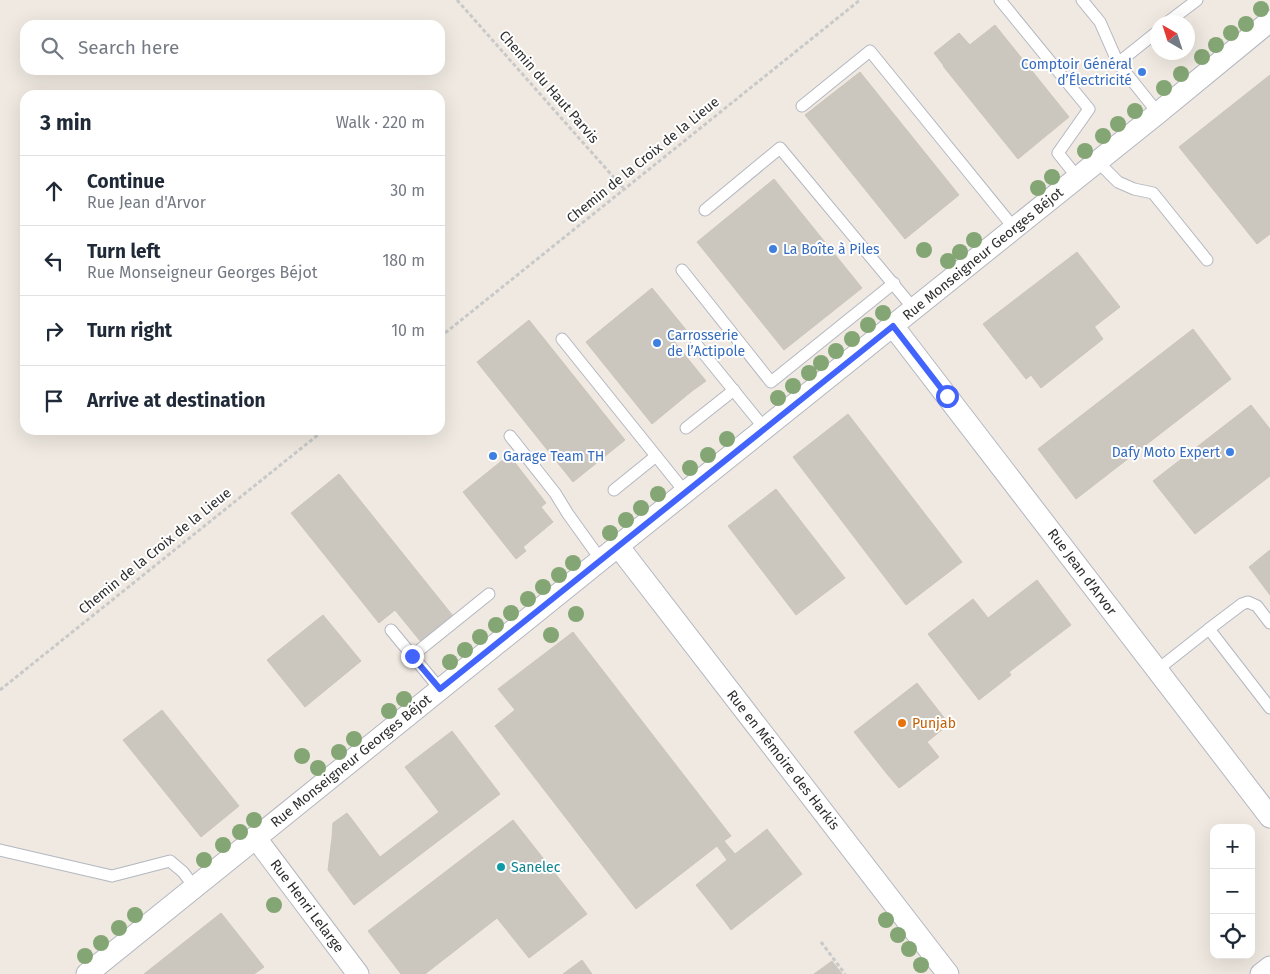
<!DOCTYPE html>
<meta charset="utf-8">
<style>
body{margin:0;font-family:"Fira Sans",sans-serif;background:#f2f2f3;color:#1f2937}
.controls{position:absolute;right:15px;bottom:15px;display:grid;overflow:hidden;border-radius:10px;box-shadow:0 5px 20px #0002}
.controls button{width:45px;height:45px;display:grid;place-items:center;padding:0;border:0;border-bottom:1px solid #e0e1e3;background:#fff;color:#1f2937;font:25px sans-serif}
.compass{position:absolute;left:1150px;top:15px;width:45px;height:45px;border-radius:50%;background:#fff;box-shadow:0 5px 20px #0002;rotate:321deg}
.stop{position:absolute;width:15px;height:15px;margin:-11px;border:4px solid #4264fb;border-radius:50%;background:#fff}
.stop.end{background:#4264fb;border-color:#fff;box-shadow:0 1px 5px #0008}
.list{margin:0;padding:0;list-style:none}
h2{display:flex;justify-content:space-between;align-items:center;height:65px;margin:0;padding:0 20px;font-size:21px}
h2 small{font-size:16px;font-weight:400;color:#747a83}
.list li{display:grid;grid-template-columns:32px 1fr auto;gap:15px;align-items:center;box-sizing:border-box;height:70px;padding:0 20px;border-top:1px solid #e0e1e3}
.list b{display:block;font-size:19px;white-space:nowrap}
.list p{margin:0;font-size:16px;white-space:nowrap;color:#747a83}
.list em{font-size:16px;font-style:normal;color:#747a83}
.icon{flex:none;width:28px;height:28px;fill:none;stroke:currentColor;stroke-width:2;stroke-linecap:round;stroke-linejoin:round}
.map{position:relative;flex:none;width:1270px;height:974px;overflow:hidden}
.search{position:absolute;background:#fff;box-shadow:0 5px 20px #0002;left:20px;top:20px;width:425px;height:55px;display:flex;align-items:center;gap:12px;box-sizing:border-box;padding:0 18px;border-radius:15px;color:#747a83;font-size:19px}
.panel{position:absolute;background:#fff;box-shadow:0 5px 20px #0002;left:20px;top:90px;width:425px;height:345px;border-radius:15px}
.map>svg:first-child{display:block}
</style>
<div class="map">
<svg width="1270" height="974" viewBox="0 0 1270 974">
<rect width="100%" height="100%" fill="#efe9e1"/>
<g fill="#cbc7bf" stroke="#cbc5ba">
<polygon points="995,25 1069,117 1018,159 943,66"/>
<polygon points="959,33 970,45 944,66 934,53"/>
<polygon points="860,72 959,195 905,239 805,115"/>
<polygon points="1270,75 1270,234 1257,244 1179,147"/>
<polygon points="774,179 862,288 784,350 697,242"/>
<polygon points="1077,252 1120,307 1026,379 983,324"/>
<polygon points="652,288 687,331 674,341 684,354 682,356 682,361 693,375 694,380 692,391 652,424 586,342"/>
<polygon points="529,320 625,440 573,482 477,362"/>
<polygon points="1094,326 1103,339 1041,388 1031,375"/>
<polygon points="1193,329 1231,379 1076,499 1038,449"/>
<polygon points="684,354 706,381 692,391 694,380 693,375 682,361 682,356"/>
<polygon points="1251,405 1270,429 1270,476 1195,534 1153,481"/>
<polygon points="848,414 962,562 906,605 793,457"/>
<polygon points="509,455 546,503 541,507 553,522 523,547 526,551 516,559 463,492"/>
<polygon points="339,474 453,616 421,642 395,610 379,623 291,513"/>
<polygon points="776,489 845,578 796,615 728,526"/>
<polygon points="1270,550 1270,595 1249,567"/>
<polygon points="1037,580 1071,625 1009,672 1011,675 979,700 928,634 960,609 972,625 985,614 988,618"/>
<polygon points="973,599 985,614 972,625 960,609"/>
<polygon points="323,615 361,661 305,707 267,660"/>
<polygon points="573,632 731,836 724,841 735,854 757,837 788,876 726,923 696,885 727,860 717,846 636,909 495,726 515,710 498,689"/>
<polygon points="917,683 949,724 927,742 939,757 902,786 890,771 887,774 854,732"/>
<polygon points="162,710 239,806 201,837 123,740"/>
<polygon points="452,731 500,794 354,905 328,870 332,838 354,822 380,857 439,812 405,767"/>
<polygon points="890,771 902,786 899,788 887,774"/>
<polygon points="347,813 354,822 332,838 333,823"/>
<polygon points="513,820 587,914 529,958 497,918 425,974 401,974 368,931"/>
<polygon points="767,829 802,874 731,930 726,923 788,876 757,837"/>
<polygon points="221,913 264,967 254,974 144,974"/>
<polygon points="582,960 592,974 563,974"/>
<polygon points="832,961 842,974 814,974"/>
</g>
<g fill="none" stroke-linecap="round" stroke-linejoin="round">
<g stroke="#b4b7c1" stroke-width="13">
<g id="lane">
<polyline points="1000,0 1089,109 1058,153 1077,177"/>
<polyline points="1082,0 1100,22 1118,63 1158,113"/>
<polyline points="1168,22 1197,0"/>
<polyline points="1118,63 1158,31"/>
<polyline points="802,106 870,51 1014,228"/>
<polyline points="1097,161 1118,182 1134,189 1153,193 1207,260"/>
<polyline points="705,210 780,148 914,309"/>
<polyline points="682,270 771,382 894,283"/>
<polyline points="562,339 685,492"/>
<polyline points="696,344 765,429"/>
<polyline points="686,428 734,390"/>
<polyline points="510,436 555,493 568,514 601,560"/>
<polyline points="614,490 656,456"/>
<polyline points="1209,629 1242,604 1248,602 1257,606 1270,623"/>
<polyline points="391,630 440,689"/>
<polyline points="412,656 489,594"/>
<polyline points="1157,670 1209,629 1270,708"/>
<polyline points="0,850 112,876 170,861 183,872 195,888"/>
</g>
</g>
<g stroke="#b4b7c1" stroke-width="23">
<g id="street">
<polyline points="893,326 1270,817"/>
<polyline points="618,546 948,974"/>
<polyline points="255,837 358,974"/>
<polyline points="87,974 618,546 1158,113 1270,21"/>
<polyline points="1261,974 1270,967"/>
</g>
</g>
<g stroke="#c9c9c9" stroke-width="3" stroke-dasharray="4 2.5" stroke-linecap="butt">
<polyline points="457,0 624,189"/>
<polyline points="440,337 860,0"/>
<polyline points="0,690 324,430"/>
<polyline points="821,942 845,974"/>
</g>
<use href="#lane" stroke="#fff" stroke-width="11"/>
<use href="#street" stroke="#fff" stroke-width="21"/>
</g>
<g fill="#84a574">
<circle cx="1261" cy="9" r="8"/>
<circle cx="1246" cy="24" r="8"/>
<circle cx="1231" cy="33" r="8"/>
<circle cx="1216" cy="45" r="8"/>
<circle cx="1202" cy="57" r="8"/>
<circle cx="1181" cy="74" r="8"/>
<circle cx="1164" cy="88" r="8"/>
<circle cx="1135" cy="111" r="8"/>
<circle cx="1118" cy="124" r="8"/>
<circle cx="1103" cy="136" r="8"/>
<circle cx="1085" cy="151" r="8"/>
<circle cx="1052" cy="177" r="8"/>
<circle cx="1038" cy="188" r="8"/>
<circle cx="974" cy="240" r="8"/>
<circle cx="924" cy="250" r="8"/>
<circle cx="960" cy="252" r="8"/>
<circle cx="948" cy="261" r="8"/>
<circle cx="883" cy="313" r="8"/>
<circle cx="868" cy="325" r="8"/>
<circle cx="852" cy="339" r="8"/>
<circle cx="836" cy="351" r="8"/>
<circle cx="821" cy="363" r="8"/>
<circle cx="809" cy="373" r="8"/>
<circle cx="793" cy="386" r="8"/>
<circle cx="778" cy="398" r="8"/>
<circle cx="727" cy="439" r="8"/>
<circle cx="708" cy="455" r="8"/>
<circle cx="690" cy="468" r="8"/>
<circle cx="658" cy="494" r="8"/>
<circle cx="641" cy="508" r="8"/>
<circle cx="626" cy="520" r="8"/>
<circle cx="610" cy="533" r="8"/>
<circle cx="573" cy="563" r="8"/>
<circle cx="559" cy="575" r="8"/>
<circle cx="543" cy="587" r="8"/>
<circle cx="528" cy="599" r="8"/>
<circle cx="511" cy="613" r="8"/>
<circle cx="576" cy="614" r="8"/>
<circle cx="496" cy="625" r="8"/>
<circle cx="551" cy="635" r="8"/>
<circle cx="480" cy="637" r="8"/>
<circle cx="465" cy="650" r="8"/>
<circle cx="450" cy="662" r="8"/>
<circle cx="404" cy="699" r="8"/>
<circle cx="389" cy="711" r="8"/>
<circle cx="354" cy="739" r="8"/>
<circle cx="339" cy="752" r="8"/>
<circle cx="302" cy="756" r="8"/>
<circle cx="318" cy="768" r="8"/>
<circle cx="254" cy="820" r="8"/>
<circle cx="240" cy="832" r="8"/>
<circle cx="223" cy="845" r="8"/>
<circle cx="204" cy="860" r="8"/>
<circle cx="274" cy="905" r="8"/>
<circle cx="135" cy="915" r="8"/>
<circle cx="886" cy="920" r="8"/>
<circle cx="119" cy="928" r="8"/>
<circle cx="898" cy="935" r="8"/>
<circle cx="101" cy="943" r="8"/>
<circle cx="909" cy="949" r="8"/>
<circle cx="85" cy="956" r="8"/>
<circle cx="921" cy="965" r="8"/>
</g>
<g fill="none" stroke-linecap="round" stroke-linejoin="round">
<polyline stroke="#4264fb" stroke-width="6" points="412,656 440,689 893,326 947,396"/>
</g>
<g fill="#3f7fe0" stroke="#fff" stroke-width="2">
<circle cx="1142" cy="72" r="5"/>
<circle cx="773" cy="249" r="5"/>
<circle cx="657" cy="343" r="5"/>
<circle cx="1230" cy="452" r="5"/>
<circle cx="493" cy="456" r="5"/>
</g>
<circle fill="#e8710a" stroke="#fff" stroke-width="2" cx="902" cy="723" r="5"/>
<circle fill="#0f9aa8" stroke="#fff" stroke-width="2" cx="501" cy="867" r="5"/>
<g text-anchor="middle" dominant-baseline="central" stroke-width="4" stroke-linejoin="round" paint-order="stroke">
<g font-size="14" fill="#366cbe" stroke="#fff" text-anchor="start">
<text x="1132" y="64" text-anchor="end">Comptoir Général<tspan x="1132" dy="16">d’Électricité</tspan></text>
<text x="783" y="249">La Boîte à Piles</text>
<text x="667" y="335">Carrosserie<tspan x="667" dy="16">de l’Actipole</tspan></text>
<text x="1220" y="452" text-anchor="end">Dafy Moto Expert</text>
<text x="503" y="456">Garage Team TH</text>
</g>
<g font-size="14" fill="#2e2e2e" stroke="#fff">
<text transform="translate(549 87) rotate(49)">Chemin du Haut Parvis</text>
<text transform="translate(643 160) rotate(-39)">Chemin de la Croix de la Lieue</text>
<text transform="translate(983 254) rotate(-39)">Rue Monseigneur Georges Béjot</text>
<text transform="translate(155 551) rotate(-39)">Chemin de la Croix de la Lieue</text>
<text transform="translate(1082 572) rotate(53)">Rue Jean d'Arvor</text>
<text transform="translate(783 760) rotate(52)">Rue en Mémoire des Harkis</text>
<text transform="translate(351 761) rotate(-39)">Rue Monseigneur Georges Béjot</text>
<text transform="translate(307 906) rotate(53)">Rue Henri Lelarge</text>
</g>
<g font-size="14" fill="#c56008" stroke="#fff" text-anchor="start">
<text x="912" y="723">Punjab</text>
</g>
<g font-size="14" fill="#0d838f" stroke="#fff" text-anchor="start">
<text x="511" y="867">Sanelec</text>
</g>
</g>
</svg>
<div class="controls">
<button>+</button>
<button>−</button>
<button><svg class="icon" aria-label="locate" viewBox="0 0 24 24"><circle cx="12" cy="12" r="6"/><path d="M12 2v4M12 18v4M2 12h4M18 12h4"/></svg></button>
</div>
<svg class="compass" viewBox="-18 -18 36 36"><path d="M0-13l5 13h-10z" fill="#e53935"/><path d="M0 13l5-13h-10z" fill="#747a83"/></svg>
<div class="stop" style="left:947px;top:396px"></div>
<div class="stop end" style="left:412px;top:656px"></div>
<div class="search"><svg class="icon" aria-label="search" viewBox="0 0 24 24"><circle cx="10" cy="10" r="6"/><path d="M15 15l6 6"/></svg>Search here</div>
<section class="panel">
<h2>3 min<small>Walk · 220 m</small></h2>
<ul class="list">
<li><svg class="icon" aria-label="ahead" viewBox="0 0 24 24"><path d="M12 20V5M6 11l6-6 6 6"/></svg><div><b>Continue</b><p>Rue Jean d'Arvor</p></div><em>30 m</em></li>
<li><svg class="icon" aria-label="left" viewBox="0 0 24 24"><path d="M17 20v-9H6M10 6l-5 5 5 5"/></svg><div><b>Turn left</b><p>Rue Monseigneur Georges Béjot</p></div><em>180 m</em></li>
<li><svg class="icon" aria-label="right" viewBox="0 0 24 24"><path d="M7 20v-9h11M14 6l5 5-5 5"/></svg><div><b>Turn right</b></div><em>10 m</em></li>
<li><svg class="icon" aria-label="arrive" viewBox="0 0 24 24"><path d="M6 21V4h12l-3 4 3 4H6"/></svg><div><b>Arrive at destination</b></div></li>
</ul>
</section>
</div>
